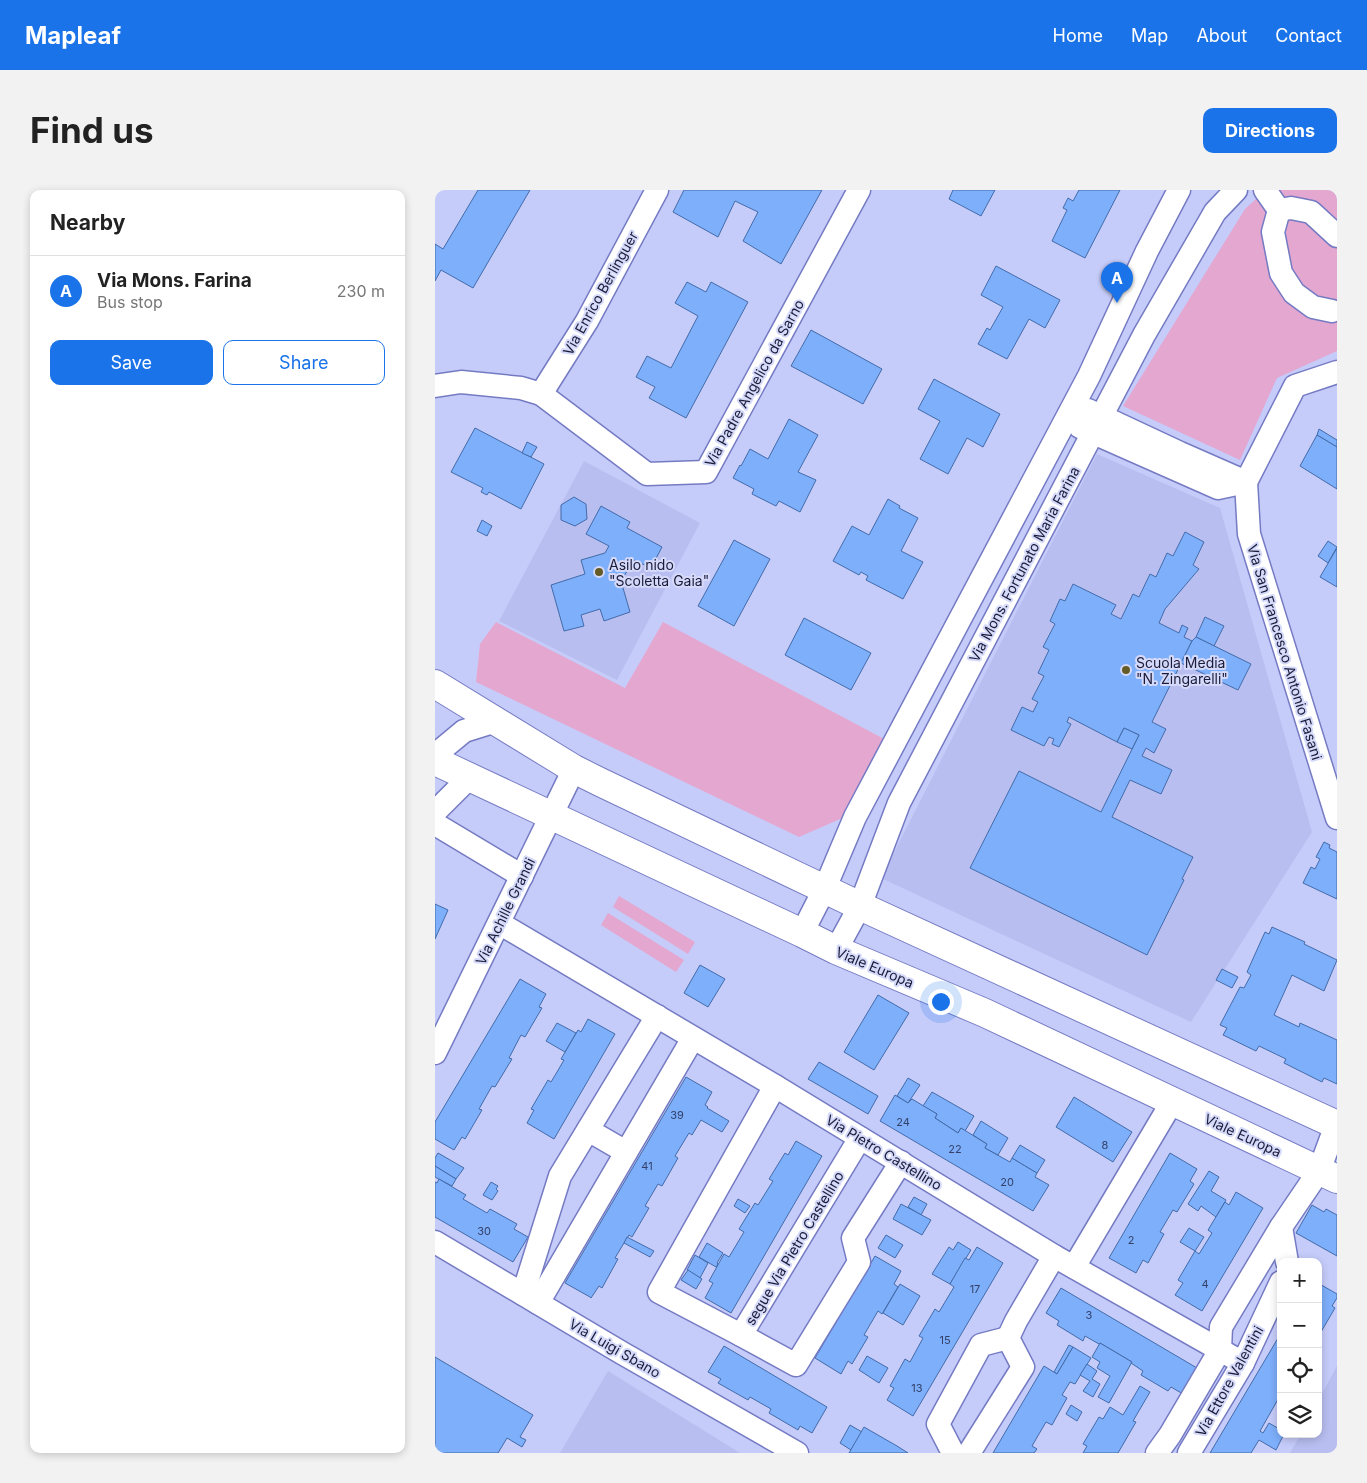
<!DOCTYPE html>
<meta charset="utf-8">
<style>
body{margin:0;font-family:Inter,sans-serif;background:#f2f2f2;color:#222}
.controls{position:absolute;right:15px;bottom:15px;display:grid;overflow:hidden;border-radius:10px;box-shadow:0 2px 8px #0003}
.controls button{width:45px;height:45px;display:grid;place-items:center;padding:0;border:0;border-bottom:1px solid #e0e0e0;background:#fff;color:#222;font:25px sans-serif}
.you{position:absolute;left:505px;top:811px;width:18px;height:18px;margin:-12px;border:4px solid #fff;border-radius:50%;background:#1a73e8;box-shadow:0 0 0 8px #1a73e833}
.badge{display:grid;place-items:center;width:32px;height:32px;border-radius:50%;background:#1a73e8;color:#fff;font-size:16px;font-weight:700}
.pin{position:absolute;translate:-50% -41px;filter:drop-shadow(0 1px 2px #0008)}
.pin::after{content:'';position:absolute;top:26px;width:18px;height:15px;background:inherit;clip-path:polygon(0 0,100% 0,50% 100%)}
.list{margin:0;padding:0;list-style:none}
h2{display:flex;justify-content:space-between;align-items:center;height:65px;margin:0;padding:0 20px;font-size:21px}
h2 small{font-size:16px;font-weight:400;color:#767676}
.list li{display:grid;grid-template-columns:32px 1fr auto;gap:15px;align-items:center;box-sizing:border-box;height:70px;padding:0 20px;border-top:1px solid #e0e0e0}
.list b{display:block;font-size:19px;white-space:nowrap}
.list p{margin:0;font-size:16px;white-space:nowrap;color:#767676}
.list em{font-size:16px;font-style:normal;color:#767676}
.actions{display:flex;gap:10px;padding:15px 20px}
.actions a{flex:1;padding:11px 0;border:1px solid #1a73e8;border-radius:10px;text-align:center;font-size:18px;color:#1a73e8}
.actions .main{background:#1a73e8;color:#fff}
.icon{flex:none;width:28px;height:28px;fill:none;stroke:currentColor;stroke-width:2;stroke-linecap:round;stroke-linejoin:round}
.map{position:relative;flex:none;width:902px;height:1263px;overflow:hidden;border-radius:10px}
header{display:flex;align-items:center;gap:30px;box-sizing:border-box;height:70px;padding:0 25px;background:#1a73e8;color:#fff}
header strong{font-size:24px}
nav{display:flex;gap:28px;margin-inline-start:auto;font-size:18px}
.intro{display:flex;align-items:center;justify-content:space-between;box-sizing:border-box;height:120px;padding:0 30px}
h1{margin:0;font-size:35px}
.button{padding:12px 22px;border-radius:10px;background:#1a73e8;color:#fff;font-size:18px;font-weight:700}
main{display:flex;gap:30px;padding:0 30px}
aside{flex:1;background:#fff;border-radius:10px;box-shadow:0 2px 8px #0003}
.map>svg:first-child{display:block}
</style>
<header>
<strong>Mapleaf</strong>
<nav><a>Home</a><a>Map</a><a>About</a><a>Contact</a></nav>
</header>
<div class="intro"><h1>Find us</h1><a class="button">Directions</a></div>
<main>
<aside>
<h2>Nearby<small></small></h2>
<ul class="list">
<li><span class="badge">A</span><div><b>Via Mons. Farina</b><p>Bus stop</p></div><em>230 m</em></li>
</ul>
<div class="actions"><a class="main">Save</a><a>Share</a></div>
</aside>
<div class="map">
<svg width="902" height="1263" viewBox="0 0 902 1263">
<rect width="100%" height="100%" fill="#c6ccfa"/>
<g fill="#b8bef0">
<polygon points="662,264 785,318 877,642 756,832 446,688"/>
<polygon points="149,271 265,333 182,490 64,431"/>
<polygon points="902,1176 902,1263 855,1263 866,1244 883,1244 883,1211"/>
<polygon points="173,1181 305,1263 125,1263"/>
</g>
<g fill="#e4a7d0">
<polygon points="831,0 902,0 902,161 842,188 805,270 688,216 810,19"/>
<polygon points="61,432 190,498 228,432 453,551 412,626 364,647 41,492 45,454"/>
<polygon points="184,706 260,752 253,764 178,717"/>
<polygon points="173,723 249,770 241,782 166,735"/>
</g>
<g fill="#7eaffb" stroke="#436ba9">
<polygon points="43,0 95,0 38,98 6,80 0,91 0,54 8,59"/>
<polygon points="249,0 387,0 346,74 308,51 323,22 300,11 283,47 238,22"/>
<polygon points="518,0 560,0 546,26 514,9"/>
<polygon points="644,0 685,0 650,68 617,51 632,20 628,18 633,8 638,11"/>
<polygon points="561,76 625,110 610,138 594,129 572,169 543,154 552,138 555,140 568,117 546,105"/>
<polygon points="252,92 271,102 276,92 313,112 251,228 214,208 220,197 201,187 212,166 236,178 263,126 240,113"/>
<polygon points="376,140 447,179 428,214 356,176"/>
<polygon points="499,189 565,224 548,257 532,248 513,284 485,269 505,231 483,219"/>
<polygon points="354,229 383,245 363,282 381,290 365,322 344,311 341,316 317,304 319,299 298,288 305,275 306,276 315,259 333,269"/>
<polygon points="40,238 109,274 86,319 54,302 52,305 46,302 48,298 16,282"/>
<polygon points="884,239 902,250 902,257 882,245"/>
<polygon points="882,245 902,257 902,299 865,276"/>
<polygon points="92,252 102,257 96,267 87,263"/>
<polygon points="139,307 151,314 152,329 140,336 126,330 126,315"/>
<polygon points="453,309 465,316 464,318 483,328 466,361 488,372 468,409 431,390 433,386 426,382 424,385 398,371 417,336 434,345"/>
<polygon points="166,316 195,332 192,338 227,357 216,378 199,370 186,391 195,422 169,431 165,419 146,425 149,436 129,441 116,395 150,384 146,370 170,363 174,356 151,344"/>
<polygon points="47,330 57,336 52,346 42,341"/>
<polygon points="750,342 769,352 758,375 764,379 730,419 724,433 744,443 747,435 753,438 749,447 757,451 717,532 731,539 719,563 711,558 707,566 737,580 726,604 695,590 677,627 758,667 747,689 749,690 712,765 535,678 584,581 666,622 704,545 689,538 682,552 634,527 632,532 636,534 624,557 617,554 619,549 614,547 609,556 576,540 587,517 598,522 603,512 597,509 609,486 603,483 614,460 608,457 620,434 615,431 625,409 630,411 638,394 681,415 676,424 686,429 698,404 704,407 715,384 721,387 732,363 738,366"/>
<polygon points="299,350 335,369 299,436 263,416"/>
<polygon points="893,351 902,357 893,373 883,366"/>
<polygon points="902,358 902,397 885,387"/>
<polygon points="770,427 789,436 779,456 761,447"/>
<polygon points="369,428 436,463 416,500 350,465"/>
<polygon points="761,447 816,474 803,500 746,473 757,451"/>
<polygon points="689,538 704,545 697,559 682,552"/>
<polygon points="889,652 895,655 894,658 902,662 902,709 868,693 876,677 880,679 885,669 881,667"/>
<polygon points="0,714 13,720 0,749"/>
<polygon points="837,737 870,752 869,754 902,770 889,801 857,785 839,825 864,837 865,833 902,850 902,894 889,888 887,892 849,873 851,869 824,856 821,861 788,845 792,838 785,835 805,797 809,798 816,785 812,782 830,742 834,744"/>
<polygon points="265,775 290,789 273,817 249,803"/>
<polygon points="787,779 803,787 797,798 781,790"/>
<polygon points="85,789 111,804 104,817 107,818 90,847 86,845 74,868 77,869 60,897 57,896 44,919 47,920 33,944 30,949 27,947 19,960 0,949 0,932"/>
<polygon points="443,805 474,823 439,880 409,862"/>
<polygon points="153,829 180,844 119,949 92,933 99,920 96,919 113,890 116,892 122,882 129,870 126,869 143,840 146,842"/>
<polygon points="122,833 141,843 130,862 111,851"/>
<polygon points="384,872 443,906 433,924 373,889"/>
<polygon points="251,887 277,902 270,915 273,917 272,918 294,931 287,942 266,930 257,945 254,943 240,966 243,968 227,996 223,994 210,1016 214,1018 197,1047 194,1045 189,1053 180,1068 183,1069 167,1098 164,1096 156,1108 155,1107 130,1093"/>
<polygon points="473,888 485,895 473,913 462,906"/>
<polygon points="497,902 539,926 530,941 526,938 523,943 500,928 502,924 488,916"/>
<polygon points="460,905 473,913 477,909 502,924 500,928 523,943 526,938 552,954 550,958 575,972 577,968 602,983 600,987 614,995 598,1021 445,931"/>
<polygon points="639,907 697,942 678,972 621,937"/>
<polygon points="546,931 573,948 563,965 550,958 552,954 538,945"/>
<polygon points="361,951 387,966 296,1123 270,1108 278,1093 274,1091 289,1064 294,1067 309,1042 304,1039 320,1013 323,1015 338,991 334,989 350,963 353,965"/>
<polygon points="585,955 610,970 602,983 577,968"/>
<polygon points="3,963 29,978 21,989 0,976 0,968"/>
<polygon points="735,963 762,979 755,991 759,994 742,1022 738,1020 725,1042 729,1044 713,1073 708,1070 701,1083 674,1068"/>
<polygon points="0,976 21,989 17,996 0,987"/>
<polygon points="774,981 784,987 776,1001 791,1010 781,1027 766,1016 763,1021 753,1014"/>
<polygon points="4,989 31,1005 28,1009 52,1023 55,1019 82,1034 79,1039 93,1047 78,1072 0,1027 0,992 2,993"/>
<polygon points="56,992 63,996 61,999 63,1001 57,1010 48,1005"/>
<polygon points="801,1002 828,1018 767,1121 740,1105 748,1093 743,1090 760,1061 764,1064 777,1043 773,1040 790,1012 794,1015"/>
<polygon points="479,1007 492,1014 486,1025 473,1017"/>
<polygon points="303,1009 315,1016 310,1023 299,1016"/>
<polygon points="466,1014 496,1030 487,1045 458,1029"/>
<polygon points="877,1015 889,1022 891,1019 902,1025 902,1066 861,1043"/>
<polygon points="754,1038 769,1047 760,1061 745,1052"/>
<polygon points="451,1045 468,1055 460,1068 443,1058"/>
<polygon points="192,1047 219,1061 215,1067 189,1053"/>
<polygon points="523,1052 536,1060 515,1094 497,1084 514,1057 518,1060"/>
<polygon points="272,1053 288,1063 282,1073 283,1074 281,1077 264,1067"/>
<polygon points="542,1057 568,1073 478,1226 452,1210 459,1198 455,1196 470,1169 475,1172 488,1148 484,1146 500,1119 504,1122 519,1097 515,1094 530,1068 534,1070"/>
<polygon points="260,1065 273,1073 265,1088 252,1080"/>
<polygon points="440,1066 466,1081 459,1094 463,1097 447,1124 443,1121 429,1145 433,1147 417,1174 413,1171 406,1184 380,1168"/>
<polygon points="253,1080 267,1089 261,1099 246,1090"/>
<polygon points="883,1093 902,1104 902,1108 897,1116 900,1118 883,1147"/>
<polygon points="465,1094 485,1106 468,1135 448,1123"/>
<polygon points="626,1098 762,1178 748,1204 736,1197 733,1201 706,1185 708,1181 696,1173 697,1172 665,1153 664,1154 650,1146 648,1151 622,1135 624,1131 611,1123"/>
<polygon points="846,1143 846,1204 825,1241 828,1243 834,1233 846,1240 846,1244 849,1244 841,1260 824,1250 816,1263 775,1263"/>
<polygon points="665,1153 697,1172 674,1213 663,1207 675,1186 662,1178 665,1172 657,1167"/>
<polygon points="634,1155 638,1157 622,1184 619,1182"/>
<polygon points="289,1156 392,1217 377,1243 365,1236 363,1240 334,1223 336,1219 315,1207 313,1210 283,1193 286,1189 273,1182"/>
<polygon points="638,1157 656,1168 640,1194 635,1192 627,1205 632,1208 617,1235 611,1232 597,1256 602,1259 599,1263 558,1263 609,1176 622,1184"/>
<polygon points="432,1166 453,1178 444,1193 424,1180"/>
<polygon points="0,1167 98,1225 85,1247 91,1250 87,1257 72,1248 63,1263 0,1263"/>
<polygon points="652,1174 662,1181 657,1189 665,1194 658,1207 648,1201 655,1191 645,1185"/>
<polygon points="705,1196 715,1202 698,1231 701,1232 683,1263 648,1263 652,1256 648,1254 664,1227 668,1229 675,1217 688,1225"/>
<polygon points="636,1215 647,1222 642,1231 631,1224"/>
<polygon points="415,1235 427,1242 416,1260 405,1253"/>
<polygon points="429,1237 462,1256 473,1263 414,1263"/>
</g>
<g fill="none" stroke-linecap="round" stroke-linejoin="round">
<g stroke="#757bc3" stroke-width="25">
<g id="street">
<polyline points="830,0 844,20 856,18 876,22 902,46"/>
<polyline points="844,20 838,42 846,83 859,103 878,117 897,121"/>
<polyline points="0,196 26,192 86,198 106,204 212,284 271,282 424,0"/>
<polyline points="106,204 152,131 222,0"/>
<polyline points="653,220 745,263 811,292"/>
<polyline points="645,237 783,298 811,292"/>
<polyline points="811,292 814,344 902,628"/>
<polyline points="811,292 860,196 902,182"/>
<polyline points="0,565 29,541 61,531"/>
<polyline points="0,622 34,588"/>
<polyline points="0,634 87,686"/>
<polyline points="64,733 340,896 619,1066 808,1173"/>
<polyline points="367,743 390,698 420,627 654,186 712,61 744,0"/>
<polyline points="401,760 425,716 464,613 709,145 780,22 801,0"/>
<polyline points="0,863 139,579"/>
<polyline points="153,940 191,962"/>
<polyline points="425,948 306,1145 361,1175 424,1072 418,1048 466,972"/>
<polyline points="846,1037 852,1072"/>
<polyline points="0,1052 187,1163 362,1263"/>
<polyline points="639,1077 737,912"/>
<polyline points="88,1104 125,986 222,826"/>
<polyline points="103,1113 258,848"/>
<polyline points="306,1145 224,1102 340,896"/>
<polyline points="573,1148 581,1131 619,1066"/>
<polyline points="518,1263 503,1234 546,1155 573,1148"/>
<polyline points="534,1263 588,1177 573,1148"/>
<polyline points="722,1263 735,1245 785,1160 786,1137 846,1037 884,981 901,935"/>
<polyline points="754,1263 808,1173 846,1092"/>
</g>
</g>
<g stroke="#757bc3" stroke-width="30">
<g id="secondary">
<polyline points="0,494 139,579 165,592 425,716 902,935"/>
<polyline points="0,571 367,743 401,760 550,823 902,989"/>
</g>
</g>
<use href="#street" stroke="#fff" stroke-width="22"/>
<use href="#secondary" stroke="#fff" stroke-width="28"/>
</g>
<g fill="#645b27" stroke="#d6dafa" stroke-width="2">
<circle cx="164" cy="382" r="5"/>
<circle cx="691" cy="480" r="5"/>
</g>
<g text-anchor="middle" dominant-baseline="central" stroke-width="4" stroke-linejoin="round" paint-order="stroke">
<g font-size="11" fill="#33416a">
<text x="242" y="925">39</text>
<text x="468" y="932">24</text>
<text x="670" y="955">8</text>
<text x="520" y="959">22</text>
<text x="212" y="976">41</text>
<text x="572" y="992">20</text>
<text x="49" y="1041">30</text>
<text x="696" y="1050">2</text>
<text x="770" y="1094">4</text>
<text x="540" y="1099">17</text>
<text x="654" y="1125">3</text>
<text x="510" y="1150">15</text>
<text x="482" y="1198">13</text>
</g>
<g font-size="14" fill="#1a1c39" stroke="#d6dafa">
<text transform="translate(165 103) rotate(-61)">Via Enrico Berlinguer</text>
<text transform="translate(319 193) rotate(-61)">Via Padre Angelico da Sarno</text>
<text transform="translate(589 374) rotate(-62)">Via Mons. Fortunato Maria Farina</text>
<text transform="translate(850 462) rotate(73)">Via San Francesco Antonio Fasani</text>
<text transform="translate(70 721) rotate(-64)">Via Achille Grandi</text>
<text transform="translate(440 777) rotate(23)">Viale Europa</text>
<text transform="translate(808 945) rotate(25)">Viale Europa</text>
<text transform="translate(449 962) rotate(31)">Via Pietro Castellino</text>
<text transform="translate(359 1058) rotate(-59)">segue Via Pietro Castellino</text>
<text transform="translate(180 1158) rotate(30)">Via Luigi Sbano</text>
<text transform="translate(794 1191) rotate(-61)">Via Ettore Valentini</text>
</g>
<g font-size="14" fill="#1a1c39" stroke="#d6dafa" text-anchor="start">
<text x="174" y="374">Asilo nido<tspan x="174" dy="16">"Scoletta Gaia"</tspan></text>
<text x="701" y="472">Scuola Media<tspan x="701" dy="16">"N. Zingarelli"</tspan></text>
</g>
</g>
</svg>
<div class="controls">
<button>+</button>
<button>−</button>
<button><svg class="icon" aria-label="locate" viewBox="0 0 24 24"><circle cx="12" cy="12" r="6"/><path d="M12 2v4M12 18v4M2 12h4M18 12h4"/></svg></button>
<button><svg class="icon" aria-label="layers" viewBox="0 0 24 24"><path d="M12 4l9 5-9 5-9-5zM3 14l9 5 9-5"/></svg></button>
</div>
<div class="you"></div>
<div class="pin badge" style="left:682px;top:113px">A</div>
</div>
</main>
